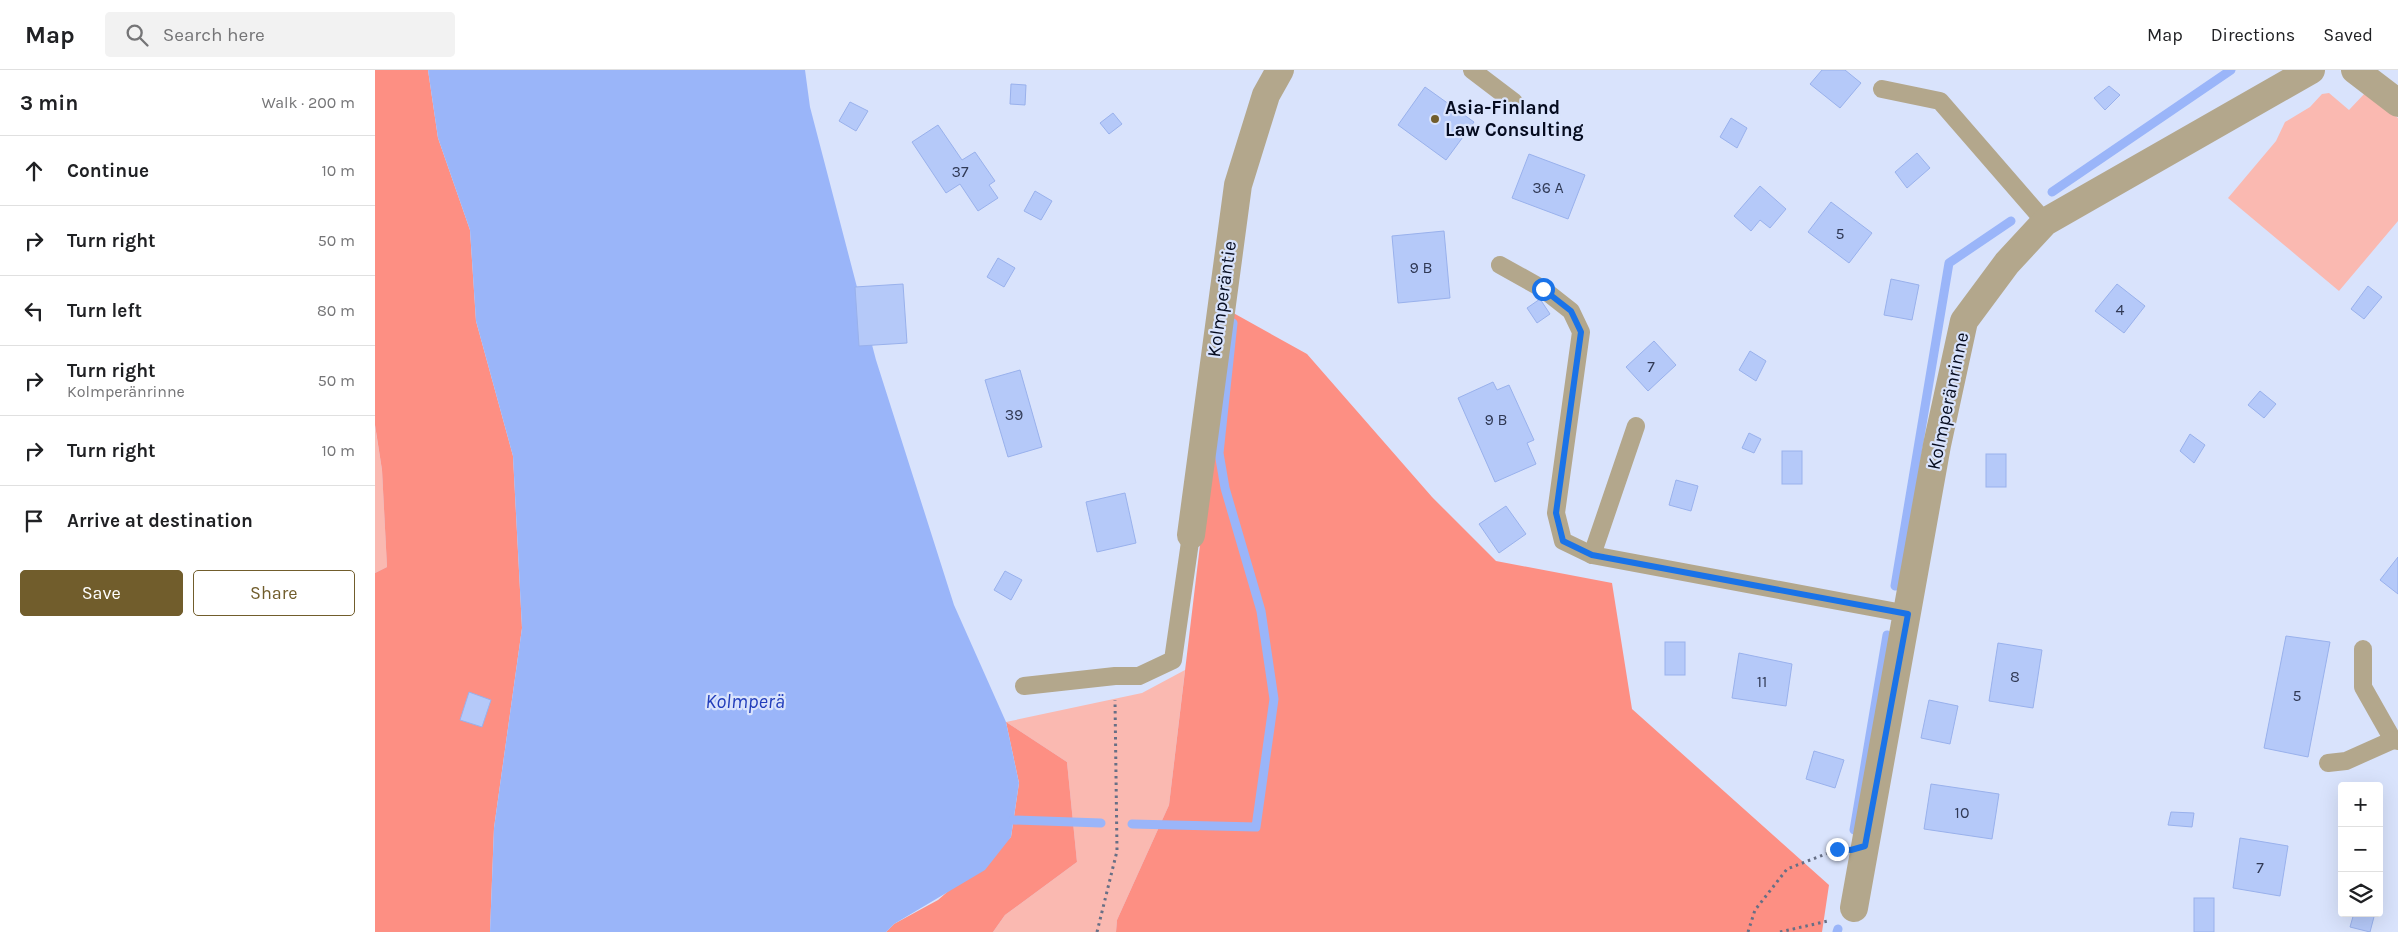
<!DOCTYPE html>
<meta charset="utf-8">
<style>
body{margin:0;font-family:Karla,sans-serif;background:#f2f2f2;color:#202124}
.controls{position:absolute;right:15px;bottom:15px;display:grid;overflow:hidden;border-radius:5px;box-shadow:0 5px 20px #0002}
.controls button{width:45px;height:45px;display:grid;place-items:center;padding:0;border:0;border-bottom:1px solid #e0e0e0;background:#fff;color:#202124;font:25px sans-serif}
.stop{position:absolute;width:15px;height:15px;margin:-11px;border:4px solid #1a73e8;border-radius:50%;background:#fff}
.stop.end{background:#1a73e8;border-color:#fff;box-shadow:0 1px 5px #0008}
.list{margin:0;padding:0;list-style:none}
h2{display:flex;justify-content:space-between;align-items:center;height:65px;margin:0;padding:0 20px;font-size:21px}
h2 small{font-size:16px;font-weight:400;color:#757577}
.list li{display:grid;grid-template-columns:32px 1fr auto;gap:15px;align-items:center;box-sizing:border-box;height:70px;padding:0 20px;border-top:1px solid #e0e0e0}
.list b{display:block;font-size:19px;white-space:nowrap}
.list p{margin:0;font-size:16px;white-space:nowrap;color:#757577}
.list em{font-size:16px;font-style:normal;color:#757577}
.actions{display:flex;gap:10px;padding:15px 20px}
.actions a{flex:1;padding:11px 0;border:1px solid #715d2c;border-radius:5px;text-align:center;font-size:18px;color:#715d2c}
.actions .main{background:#715d2c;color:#fff}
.icon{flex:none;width:28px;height:28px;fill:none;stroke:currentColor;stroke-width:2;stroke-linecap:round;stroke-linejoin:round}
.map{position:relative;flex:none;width:2023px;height:862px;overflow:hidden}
header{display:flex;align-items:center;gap:30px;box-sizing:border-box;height:70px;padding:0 25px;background:#fff;border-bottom:1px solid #e0e0e0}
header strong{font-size:24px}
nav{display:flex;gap:28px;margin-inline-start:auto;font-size:18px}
.search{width:350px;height:45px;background:#f2f2f2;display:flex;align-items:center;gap:12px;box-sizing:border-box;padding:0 18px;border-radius:5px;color:#757577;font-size:19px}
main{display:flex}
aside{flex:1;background:#fff}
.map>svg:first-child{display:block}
</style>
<header>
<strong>Map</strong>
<div class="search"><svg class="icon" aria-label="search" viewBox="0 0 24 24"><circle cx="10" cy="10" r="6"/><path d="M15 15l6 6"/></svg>Search here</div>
<nav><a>Map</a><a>Directions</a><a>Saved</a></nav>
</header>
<main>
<aside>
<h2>3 min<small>Walk · 200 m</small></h2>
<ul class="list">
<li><svg class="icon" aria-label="ahead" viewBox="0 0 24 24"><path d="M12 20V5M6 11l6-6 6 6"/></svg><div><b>Continue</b></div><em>10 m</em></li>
<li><svg class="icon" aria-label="right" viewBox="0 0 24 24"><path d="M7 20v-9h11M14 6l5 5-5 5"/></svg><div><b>Turn right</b></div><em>50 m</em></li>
<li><svg class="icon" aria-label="left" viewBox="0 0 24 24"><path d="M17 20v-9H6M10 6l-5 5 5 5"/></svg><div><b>Turn left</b></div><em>80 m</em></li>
<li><svg class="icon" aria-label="right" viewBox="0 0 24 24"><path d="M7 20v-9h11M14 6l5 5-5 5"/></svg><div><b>Turn right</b><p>Kolmperänrinne</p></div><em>50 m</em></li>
<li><svg class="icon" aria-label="right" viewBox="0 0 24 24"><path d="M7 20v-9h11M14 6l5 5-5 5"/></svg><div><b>Turn right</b></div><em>10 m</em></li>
<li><svg class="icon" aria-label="arrive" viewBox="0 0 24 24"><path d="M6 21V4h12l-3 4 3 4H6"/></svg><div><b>Arrive at destination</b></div></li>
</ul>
<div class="actions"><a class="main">Save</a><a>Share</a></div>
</aside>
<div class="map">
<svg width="2023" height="862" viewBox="0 0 2023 862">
<rect width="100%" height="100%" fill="#d9e3fc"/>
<g fill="#fab9b1">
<polygon points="1991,22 2023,48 2023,151 1964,221 1853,128 1901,71 1910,52 1935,37 1947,24 1954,23 1974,40"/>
<polygon points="0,356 7,400 12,497 0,503"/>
<polygon points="810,600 794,735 742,850 741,862 618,862 630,845 702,792 692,692 631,652 767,623"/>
</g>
<g fill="#fd8f83">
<polygon points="0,0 53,0 63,68 95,160 101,251 138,386 147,558 119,758 115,862 0,862 0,503 12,497 7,400 0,355"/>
<polygon points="853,240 932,284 1057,427 1121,491 1237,513 1257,639 1454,815 1447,862 741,862 742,850 794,735"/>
<polygon points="631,652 692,692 702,792 630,845 618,862 511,862 519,854 563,830 636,767 644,713"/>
</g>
<polygon fill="#9ab5f9" points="53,0 430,0 435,37 501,290 579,535 631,652 644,713 636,767 610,800 519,854 511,862 115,862 119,758 147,558 138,386 101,251 95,160 63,68"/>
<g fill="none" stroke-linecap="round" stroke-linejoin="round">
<g stroke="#9ab5f9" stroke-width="9">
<polyline points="1677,122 1856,0"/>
<polyline points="1520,516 1574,193 1636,151"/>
<polyline points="638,750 726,753"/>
<polyline points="757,754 881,757 899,629 886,541 850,418 844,383 858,253"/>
<polyline points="1479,760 1512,565"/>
<polyline points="1462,862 1463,859"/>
</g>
</g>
<g fill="#b5c9f9" stroke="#99b1ec">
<polygon points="1447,0 1470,0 1486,13 1465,38 1435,14"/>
<polygon points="636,14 651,15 650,35 635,34"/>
<polygon points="1734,16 1745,25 1730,40 1719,28"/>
<polygon points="1050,17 1099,52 1071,90 1023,55"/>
<polygon points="475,32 493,41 481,61 464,51"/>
<polygon points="738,43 747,54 734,64 725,53"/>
<polygon points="1356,48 1372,58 1362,78 1345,67"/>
<polygon points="563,55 587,90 600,82 620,111 614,115 623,128 603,141 585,114 571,123 537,72"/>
<polygon points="1542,83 1555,98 1532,118 1520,102"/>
<polygon points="1154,84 1210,105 1193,149 1137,128"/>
<polygon points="1385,116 1411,139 1395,158 1385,150 1376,161 1359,146"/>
<polygon points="660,121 677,131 666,150 649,141"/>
<polygon points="1456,132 1497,163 1474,193 1433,162"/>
<polygon points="1069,161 1075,228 1023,233 1017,166"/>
<polygon points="623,188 640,198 629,217 612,207"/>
<polygon points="1516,209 1544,215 1537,250 1509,245"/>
<polygon points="528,214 532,273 484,276 480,217"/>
<polygon points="1742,214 1770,236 1749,263 1720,241"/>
<polygon points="1993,216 2007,227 1989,249 1976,239"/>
<polygon points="1165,229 1175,244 1162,253 1152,238"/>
<polygon points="1279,271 1301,295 1273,321 1251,297"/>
<polygon points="1375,281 1391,291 1381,311 1364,300"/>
<polygon points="645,300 667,377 633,387 610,310"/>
<polygon points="1118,312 1122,320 1134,315 1159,370 1152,373 1161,394 1120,412 1083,328"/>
<polygon points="1885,321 1901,334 1889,348 1873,335"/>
<polygon points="1374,363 1386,369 1379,383 1367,378"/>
<polygon points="1815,364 1830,375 1819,393 1805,381"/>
<rect x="1407" y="381" width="20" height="33"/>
<rect x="1611" y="384" width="20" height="33"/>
<polygon points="1301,410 1323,416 1316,441 1294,435"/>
<polygon points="750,423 761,473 722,482 711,432"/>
<polygon points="1131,436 1151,464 1124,483 1104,454"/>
<polygon points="2023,487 2023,524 2005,510"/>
<polygon points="630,501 647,510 636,530 619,520"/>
<polygon points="1911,566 1955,572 1933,687 1889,678"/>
<rect x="1290" y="572" width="20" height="33"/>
<polygon points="1623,573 1667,580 1658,638 1614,631"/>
<polygon points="1364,583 1417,594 1411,636 1357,628"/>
<polygon points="94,622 116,630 107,657 85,650"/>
<polygon points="1554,630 1583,636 1575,674 1546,668"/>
<polygon points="1439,681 1469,690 1460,718 1431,709"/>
<polygon points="1556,714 1624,724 1617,769 1549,759"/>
<polygon points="1796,742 1819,743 1817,757 1793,755"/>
<polygon points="1865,768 1913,776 1905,826 1858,818"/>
<rect x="1819" y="828" width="20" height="34"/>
<polygon points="1979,843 2000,843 1995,862 1975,857"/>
</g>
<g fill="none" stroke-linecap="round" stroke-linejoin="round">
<g stroke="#676f85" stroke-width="3" stroke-dasharray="2.5 4" stroke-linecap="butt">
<polyline points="722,862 742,781 740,630"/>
<polyline points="1373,862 1380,840 1412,799 1461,780"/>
<polyline points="1405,862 1453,851"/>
</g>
<g stroke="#b3a78c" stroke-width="18">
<polyline points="1097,0 1139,32"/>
<polyline points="1507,19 1565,31 1670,152"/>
<polyline points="1125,195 1168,219 1196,241 1206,262 1181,443 1188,471 1217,485 1533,544"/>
<polyline points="1217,485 1261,356"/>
<polyline points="1988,579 1988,617 2018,670 2023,671"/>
<polyline points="649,616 740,606 764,606 798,590 816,465"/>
<polyline points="1953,693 1971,691 2018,670"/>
</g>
<g stroke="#b3a78c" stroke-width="28">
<polyline points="1980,0 2023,33"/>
<polyline points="816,465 863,115 891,25 905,0"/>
<polyline points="1479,838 1562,375 1589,251 1632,193 1670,152 1936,0"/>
</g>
</g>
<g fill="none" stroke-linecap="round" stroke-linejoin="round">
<polyline stroke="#1a73e8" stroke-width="6" points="1168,219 1196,241 1206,262 1181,443 1188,471 1217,485 1533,544 1490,776 1476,780 1462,779"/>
</g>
<circle fill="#715d2c" stroke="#d9e3fc" stroke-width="2" cx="1060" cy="49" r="5"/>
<g text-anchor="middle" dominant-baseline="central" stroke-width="4.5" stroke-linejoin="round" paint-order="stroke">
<g font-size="16" fill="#313a56">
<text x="585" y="101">37</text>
<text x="1173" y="117">36 A</text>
<text x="1465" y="163">5</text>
<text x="1046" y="197">9 B</text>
<text x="1745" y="239">4</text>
<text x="1276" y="296">7</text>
<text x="639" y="344">39</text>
<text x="1121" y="349">9 B</text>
<text x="1640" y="606">8</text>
<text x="1387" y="611">11</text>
<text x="1922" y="625">5</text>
<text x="1587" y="742">10</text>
<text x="1885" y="797">7</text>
</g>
<g font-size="19" font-weight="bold" fill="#050b1f" stroke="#d9e3fc" text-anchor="start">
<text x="1070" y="38">Asia-Finland<tspan x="1070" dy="22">Law Consulting</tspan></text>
</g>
<g font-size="19" fill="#050b1f" stroke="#d9e3fc">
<text transform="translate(847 229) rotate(-82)">Kolmperäntie</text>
<text transform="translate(1573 331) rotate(-78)">Kolmperänrinne</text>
</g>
<g font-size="20" font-style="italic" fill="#213dbb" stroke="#d9e3fc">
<text x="370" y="631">Kolmperä</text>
</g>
</g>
</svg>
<div class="controls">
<button>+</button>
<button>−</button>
<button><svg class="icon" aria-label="layers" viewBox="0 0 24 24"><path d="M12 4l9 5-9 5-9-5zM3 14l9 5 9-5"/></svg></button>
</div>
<div class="stop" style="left:1168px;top:219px"></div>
<div class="stop end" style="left:1462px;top:779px"></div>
</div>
</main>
